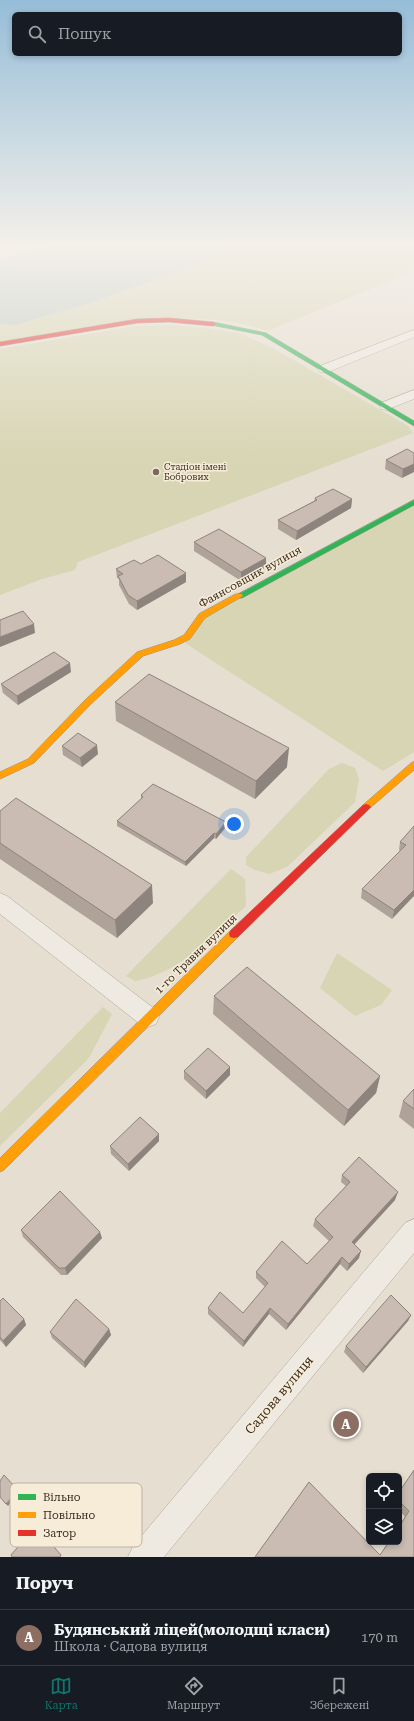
<!DOCTYPE html>
<html lang="uk">
<meta charset="utf-8">
<style>
body{margin:0;font-family:"Roboto Serif",serif;background:#242831;color:#f1f3f6}
.controls{position:absolute;right:12px;bottom:12px;display:grid;overflow:hidden;border-radius:6px;box-shadow:0 2px 6px #0003}
.controls button{width:36px;height:36px;display:grid;place-items:center;padding:0;border:0;border-bottom:1px solid #363941;background:#171b24;color:#f1f3f6;font:20px sans-serif}
.you{position:absolute;left:234px;top:824px;width:14px;height:14px;margin:-10px;border:3px solid #fff;border-radius:50%;background:#1a73e8;box-shadow:0 0 0 6px #1a73e833}
.badge{display:grid;place-items:center;width:26px;height:26px;border-radius:50%;background:#0f766e;color:#fff;font-size:13px;font-weight:700}
.pin{position:absolute;translate:-50% -50%;border:2px solid #fff;box-shadow:0 1px 4px #0006}
.list{margin:0;padding:0;list-style:none}
h2{display:flex;justify-content:space-between;align-items:center;height:52px;margin:0;padding:0 16px;font-size:17px}
h2 small{font-size:13px;font-weight:400;color:#9ea1a6}
.list li{display:grid;grid-template-columns:26px 1fr auto;gap:12px;align-items:center;box-sizing:border-box;height:56px;padding:0 16px;border-top:1px solid #363941}
.list b{display:block;font-size:15px;white-space:nowrap}
.list p{margin:0;font-size:13px;white-space:nowrap;color:#9ea1a6}
.list em{font-size:13px;font-style:normal;color:#9ea1a6}
.icon{flex:none;width:22px;height:22px;fill:none;stroke:currentColor;stroke-width:2;stroke-linecap:round;stroke-linejoin:round}
.map{position:relative;flex:none;width:414px;height:1557px;overflow:hidden}
.search{position:absolute;background:#171b24;box-shadow:0 2px 6px #0003;left:12px;right:12px;top:12px;height:44px;display:flex;align-items:center;gap:10px;box-sizing:border-box;padding:0 14px;border-radius:6px;color:#9ea1a6;font-size:15px}
.sheet{height:108px;background:#171b24}
nav{display:flex;justify-content:space-around;align-items:center;box-sizing:border-box;height:56px;border-top:1px solid #363941;background:#171b24;font-size:11px;color:#9ea1a6}
nav a{display:grid;justify-items:center;gap:2px}
nav .on{color:#0f766e}
.map>svg:first-child{display:block}
</style>
<div class="map">
<svg width="414" height="1557" viewBox="0 0 414 1557">
<rect width="100%" height="100%" fill="#e6ded1"/>
<g fill="#d7d5b3">
<path d="M249,243H414V271L268,331C213,312 168,320 112,328C75,333 37,338 0,343V324L15,325L91,303L231,252Z"/>
<polygon points="169,325 205,328 239,333 271,347 408,426 413,433 78,562 75,570 42,579 0,595 0,349 136,326"/>
<polygon points="414,504 414,752 383,771 185,643 203,615"/>
<polygon points="342,763 355,768 359,779 355,802 287,867 269,874 255,870 246,865 246,857 329,769"/>
<path d="M231,869L245,879L246,906C213,935 180,973 135,981L126,976Z"/>
<polygon points="337,953 392,990 381,1005 355,1016 320,988"/>
<polygon points="103,1007 112,1014 89,1058 0,1146 0,1113"/>
</g>
<polygon fill="#bbcbc1" points="64,243 249,243 231,252 91,303 15,325 0,324 0,261"/>
<g fill="none" stroke-linecap="round" stroke-linejoin="round">
<g stroke="#aca499" stroke-width="1">
<g id="street">
<polygon points="414,330 414,337 328,372 320,372 318,369 320,366"/>
<polygon points="414,390 414,399 386,410 381,409 380,406 381,403"/>
<polygon points="0,893 7,896 156,1010 159,1017 156,1024 148,1027 140,1024 0,914"/>
<polygon points="414,1219 414,1253 164,1557 128,1557 133,1546 405,1223"/>
</g>
</g>
<g stroke="#9b938a" stroke-width="1">
<g id="fast">
<polygon points="213,322 266,333 414,421 414,426 262,335 211,325 211,323"/>
<polygon points="414,500 414,505 242,598 236,598 235,596"/>
</g>
</g>
<g stroke="#9b938a" stroke-width="1">
<g id="slow">
<polygon points="236,594 242,594 243,596 205,618 190,639 180,644 143,656 91,704 34,763 0,779 0,772 28,759 85,700 137,652 174,640 184,635 199,614"/>
<polygon points="414,762 414,770 369,809 363,809 361,807 363,805 411,763"/>
<polygon points="234,930 238,931 239,934 238,937 4,1170 0,1172 0,1158 230,931"/>
</g>
</g>
<g stroke="#9b938a" stroke-width="1">
<g id="jam">
<polygon points="169,318 213,322 216,324 213,326 169,322 137,323 0,346 0,342 137,319"/>
<polygon points="366,804 369,805 371,807 369,809 238,937 234,938 230,937 229,934 230,931 363,805"/>
</g>
</g>
<use href="#street" fill="#eeeae2" fill-rule="evenodd"/>
<use href="#fast" fill="#30b455" fill-rule="evenodd"/>
<use href="#slow" fill="#ff9f0a" fill-rule="evenodd"/>
<use href="#jam" fill="#e5322d" fill-rule="evenodd"/>
</g>
<g fill="#aea299">
<polygon points="407,449 402,478 385,469 386,460"/>
<polygon points="315,498 352,499 351,508 296,540 278,529 278,520 314,501"/>
<polygon points="194,542 266,567 241,581 194,551"/>
<polygon points="141,564 186,573 186,582 137,610 129,604 119,585 119,579 117,578 116,569"/>
<polygon points="71,672 18,705 3,693 1,684"/>
<polygon points="115,702 287,767 255,799 116,721"/>
<polygon points="62,746 98,754 82,767 63,755"/>
<polygon points="141,795 226,822 226,827 216,839 214,838 186,866 117,826 117,821 141,799"/>
<polygon points="0,811 153,903 117,938 0,859"/>
<polygon points="414,826 392,919 361,898 362,889 400,851 399,850 400,842"/>
<polygon points="214,996 380,1076 376,1093 344,1126 213,1014"/>
<polygon points="230,1067 230,1075 206,1099 184,1079 184,1071"/>
<polygon points="414,1089 414,1129 399,1117 403,1101"/>
<polygon points="159,1134 159,1141 129,1171 111,1154 110,1146"/>
<polygon points="342,1175 395,1200 354,1245 359,1258 347,1271 340,1264 286,1330 269,1314 243,1347 208,1314 208,1308 243,1313 265,1287 256,1278 256,1272 307,1264 329,1241 313,1226 315,1219 346,1186 341,1182"/>
<polygon points="21,1230 102,1238 67,1275 61,1275 23,1237"/>
<polygon points="0,1301 24,1319 26,1325 6,1347 0,1340"/>
<polygon points="411,1315 408,1321 363,1373 344,1352 346,1346"/>
<polygon points="109,1329 111,1335 85,1368 52,1338 50,1332"/>
<polygon points="414,1470 414,1557 380,1555 388,1542 399,1542 399,1526 405,1517 399,1510 399,1492"/>
</g>
<g fill="#8d847d">
<polygon points="414,464 414,472 402,478 403,469"/>
<polygon points="352,499 351,508 296,540 297,531"/>
<polygon points="266,558 266,567 241,581 241,572"/>
<polygon points="186,573 186,582 137,610 137,601"/>
<polygon points="34,624 35,633 0,647 0,637"/>
<polygon points="70,663 71,672 18,705 17,696"/>
<polygon points="97,745 98,754 82,767 80,758"/>
<polygon points="289,748 287,767 255,799 256,781"/>
<polygon points="226,822 226,827 216,839 216,834"/>
<polygon points="214,833 214,838 186,866 185,862"/>
<polygon points="152,885 153,903 117,938 115,920"/>
<polygon points="414,890 414,896 392,919 394,910"/>
<polygon points="230,1067 230,1075 206,1099 206,1091"/>
<polygon points="380,1076 376,1093 344,1126 348,1110"/>
<polygon points="159,1134 159,1141 129,1171 128,1164"/>
<polygon points="398,1192 395,1200 350,1249 352,1242"/>
<polygon points="100,1232 102,1238 67,1275 65,1268"/>
<polygon points="361,1251 359,1258 347,1271 349,1264"/>
<polygon points="342,1257 340,1264 286,1330 288,1324"/>
<polygon points="270,1308 269,1314 243,1347 244,1341"/>
<polygon points="411,1315 408,1321 363,1373 366,1367"/>
<polygon points="24,1319 26,1325 6,1347 3,1341"/>
<polygon points="109,1329 111,1335 85,1368 84,1362"/>
<polygon points="18,1490 19,1492 8,1506 6,1504"/>
</g>
<g fill="#cabcb2" stroke="#8d847d">
<polygon points="407,449 414,453 414,464 403,469 386,460"/>
<polygon points="333,489 352,499 297,531 278,520 317,500 315,498"/>
<polygon points="219,529 266,558 241,572 194,542"/>
<polygon points="158,555 186,573 137,601 128,595 118,576 123,574 116,569 134,560 141,564"/>
<polygon points="23,611 34,624 0,637 0,620"/>
<polygon points="54,652 70,663 17,696 1,684"/>
<polygon points="149,674 289,748 256,781 115,702"/>
<polygon points="78,733 97,745 80,758 62,746"/>
<polygon points="153,784 226,822 216,834 214,833 185,862 117,821 143,797 141,795"/>
<polygon points="16,798 152,885 115,920 0,843 0,811"/>
<polygon points="414,826 414,890 394,910 362,889 406,845 400,842"/>
<polygon points="247,967 380,1076 348,1110 214,996"/>
<polygon points="208,1048 230,1067 206,1091 184,1071"/>
<polygon points="414,1089 414,1109 403,1101"/>
<polygon points="140,1117 159,1134 128,1164 110,1146"/>
<polygon points="359,1157 398,1192 352,1242 361,1251 349,1264 342,1257 288,1324 270,1308 244,1341 208,1308 220,1292 243,1313 268,1283 256,1272 282,1241 307,1264 333,1237 315,1219 350,1182 342,1175"/>
<polygon points="60,1191 100,1232 65,1268 59,1268 21,1230"/>
<polygon points="391,1295 411,1315 366,1367 346,1346"/>
<polygon points="3,1298 24,1319 3,1341 0,1337 0,1301"/>
<polygon points="76,1299 109,1329 84,1362 50,1332"/>
<polygon points="414,1470 414,1557 255,1557 309,1482 380,1555 389,1542 399,1542 399,1527 409,1511 399,1501 399,1492"/>
<polygon points="4,1475 18,1490 6,1504 0,1497 0,1481"/>
<polygon points="36,1526 61,1555 60,1557 12,1557 11,1555"/>
</g>
<linearGradient id="sky" x2="0" y2="1"><stop stop-color="#96bdd8"/><stop offset="0.53" stop-color="#f4f0ea"/><stop offset="1" stop-color="#f4f0ea" stop-opacity="0"/></linearGradient>
<rect width="414" height="461" fill="url(#sky)"/>
<circle fill="#786a5e" stroke="#f6ecd8" stroke-width="1.5" cx="156" cy="472" r="4"/>
<g text-anchor="middle" dominant-baseline="central" stroke-width="3" stroke-linejoin="round" paint-order="stroke">
<g font-size="9" fill="#3c2c20" stroke="#f6ecd8" text-anchor="start">
<text x="164" y="467">Стадіон імені<tspan x="164" dy="10">Бобрових</tspan></text>
</g>
<g font-size="11" fill="#3c2c20" stroke="#f6ecd8">
<text transform="translate(250 577) rotate(-29)">Фаянсовщик вулиця</text>
<text transform="translate(196 954) rotate(-44)">1-го Травня вулиця</text>
</g>
<g font-size="13" fill="#3c2c20" stroke="#f6ecd8">
<text transform="translate(279 1395) rotate(-50)">Садова вулиця</text>
</g>
</g>
<rect x="10" y="1483" width="132" height="64" rx="6" fill="#f6ecd8" stroke="#beb2a1" stroke-width="1"/>
<rect x="18" y="1494" width="18" height="6" fill="#30b455"/>
<rect x="18" y="1512" width="18" height="6" fill="#ff9f0a"/>
<rect x="18" y="1530" width="18" height="6" fill="#e5322d"/>
<g font-size="11" fill="#3c2c20">
<text x="43" y="1501">Вільно</text>
<text x="43" y="1519">Повільно</text>
<text x="43" y="1537">Затор</text>
</g>
</svg>
<div class="controls">
<button><svg class="icon" aria-label="locate" viewBox="0 0 24 24"><circle cx="12" cy="12" r="6"/><path d="M12 2v4M12 18v4M2 12h4M18 12h4"/></svg></button>
<button><svg class="icon" aria-label="layers" viewBox="0 0 24 24"><path d="M12 4l9 5-9 5-9-5zM3 14l9 5 9-5"/></svg></button>
</div>
<div class="you"></div>
<div class="pin badge" style="left:346px;top:1424px;background:#8d6e63">A</div>
<div class="search"><svg class="icon" aria-label="search" viewBox="0 0 24 24"><circle cx="10" cy="10" r="6"/><path d="M15 15l6 6"/></svg>Пошук</div>
</div>
<section class="sheet">
<h2>Поруч<small></small></h2>
<ul class="list">
<li><span class="badge" style="background:#8d6e63">A</span><div><b>Будянський ліцей(молодщі класи)</b><p>Школа · Садова вулиця</p></div><em>170 m</em></li>
</ul>
</section>
<nav>
<a class="on"><svg class="icon" aria-label="map" viewBox="0 0 24 24"><path d="M3 6l6-2 6 2 6-2v14l-6 2-6-2-6 2zM9 4v14M15 6v14"/></svg>Карта</a>
<a><svg class="icon" aria-label="directions" viewBox="0 0 24 24"><path d="M12 3l9 9-9 9-9-9zM9 14v-3h6M13 9l2 2-2 2"/></svg>Маршрут</a>
<a><svg class="icon" aria-label="saved" viewBox="0 0 24 24"><path d="M7 4h10v16l-5-4-5 4z"/></svg>Збережені</a>
</nav>
